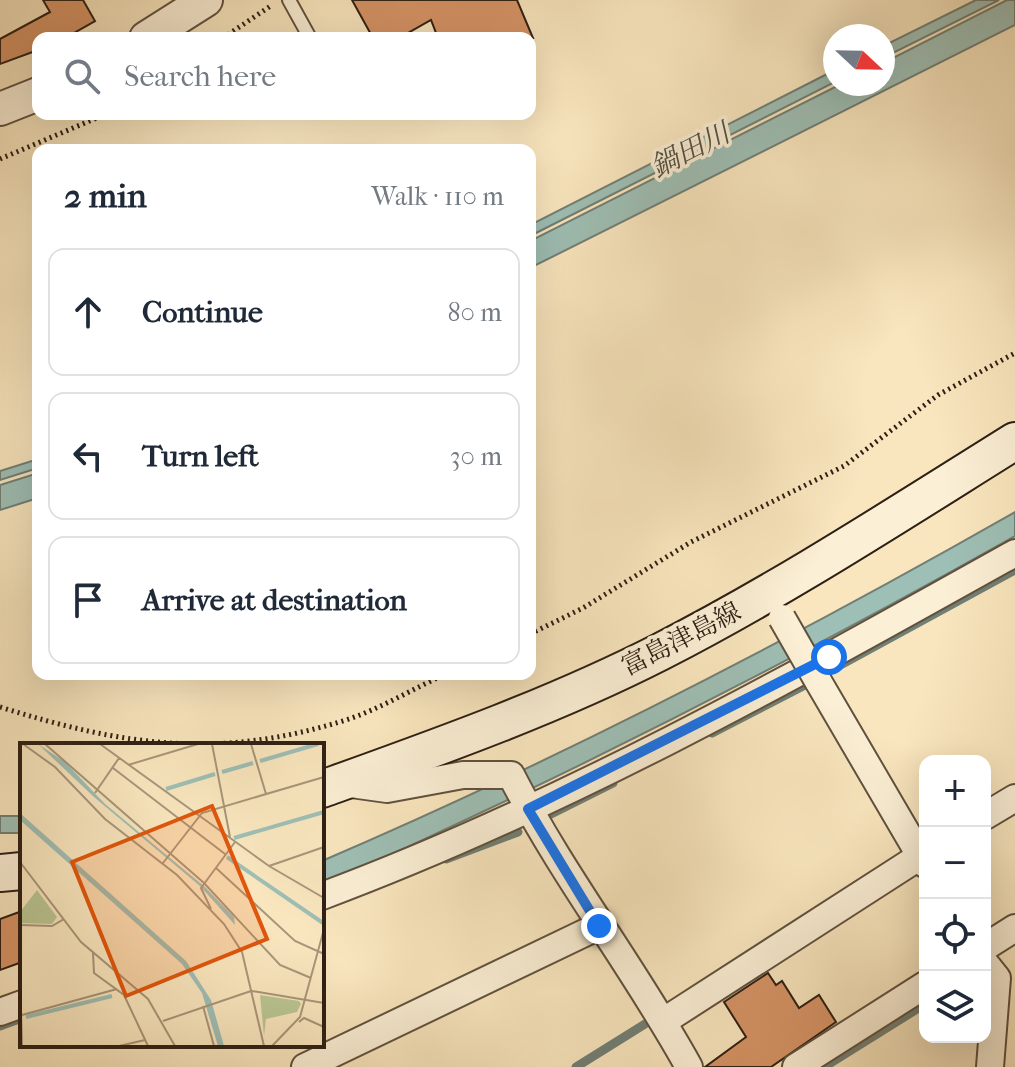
<!DOCTYPE html>
<meta charset="utf-8">
<style>
body{margin:0;font-family:"IM FELL French Canon","Noto Serif JP",serif;background:#f2f2f3;color:#1f2937}
.controls{position:absolute;right:24px;bottom:24px;display:grid;overflow:hidden;border-radius:16px;box-shadow:0 8px 32px #0002}
.controls button{width:72px;height:72px;display:grid;place-items:center;padding:0;border:0;border-bottom:2px solid #e0e1e3;background:#fff;color:#1f2937;font:40px sans-serif}
.compass{position:absolute;left:823px;top:24px;width:72px;height:72px;border-radius:50%;background:#fff;box-shadow:0 8px 32px #0002;rotate:112deg}
.stop{position:absolute;width:24px;height:24px;margin:-18px;border:6px solid #1a73e8;border-radius:50%;background:#fff}
.stop.end{background:#1a73e8;border-color:#fff;box-shadow:0 2px 8px #0008}
.list{margin:0;padding:0;list-style:none}
h2{display:flex;justify-content:space-between;align-items:center;height:104px;margin:0;padding:0 32px;font-size:34px}
h2 small{font-size:26px;font-weight:400;color:#747a83}
.list li{display:grid;grid-template-columns:52px 1fr auto;gap:24px;align-items:center;box-sizing:border-box;height:128px;margin:0 16px 16px;padding:0 16px;border:2px solid #e0e1e3;border-radius:16px}
.list b{display:block;font-size:30px;white-space:nowrap}
.list em{font-size:26px;font-style:normal;color:#747a83}
.icon{flex:none;width:44px;height:44px;fill:none;stroke:currentColor;stroke-width:2;stroke-linecap:round;stroke-linejoin:round}
.map{position:relative;flex:none;width:1015px;height:1067px;overflow:hidden}
.search{position:absolute;background:#fff;box-shadow:0 8px 32px #0002;left:32px;top:32px;width:504px;height:88px;display:flex;align-items:center;gap:20px;box-sizing:border-box;padding:0 28px;border-radius:16px;color:#747a83;font-size:30px}
.panel{position:absolute;background:#fff;box-shadow:0 8px 32px #0002;left:32px;top:144px;width:504px;height:536px;border-radius:16px}
.map>svg:first-child{display:block}
</style>
<div class="map">
<svg width="1015" height="1067" viewBox="0 0 1015 1067">
<rect width="100%" height="100%" fill="#f9e6be"/>
<filter id="stains"><feTurbulence type="fractalNoise" baseFrequency=".0025" numOctaves="4"/><feColorMatrix values="0 0 0 0 .2 0 0 0 0 .09 0 0 0 0 .02 0 0 0 .5 -.17"/></filter>
<radialGradient id="worn" r=".72"><stop offset=".6" stop-color="#630" stop-opacity="0"/><stop offset="1" stop-color="#630" stop-opacity=".3"/></radialGradient>
<g fill="#9ebfb5" stroke="#717f75" stroke-width="2">
<polygon points="976,0 999,0 883,58 883,46"/>
<polygon points="1007,0 1015,0 1015,25 530,268 530,241 841,84 883,84 883,63"/>
<polygon points="835,70 835,82 530,236 530,225"/>
<polygon points="38,459 38,468 0,480 0,471"/>
<polygon points="38,473 38,498 0,510 0,485"/>
<path d="M1015,512V536C789,663 559,780 322,886V861C560,759 790,640 1015,512Z"/>
<rect x="0" y="816" width="22" height="17"/>
</g>
<g fill="none" stroke-linecap="round" stroke-linejoin="round">
<g stroke="#717f75" stroke-width="9">
<polyline points="833,669 1015,570"/>
<polyline points="712,733 805,685"/>
<polyline points="547,816 613,783"/>
<polyline points="446,859 518,832"/>
<polyline points="0,1026 22,1018"/>
<polyline points="576,1067 645,1024"/>
<polyline points="824,1067 925,1004"/>
</g>
</g>
<g fill="#d69466" stroke="#2d1f14" stroke-width="2">
<polygon points="43,0 83,0 95,21 65,38 38,38 38,50 0,64 0,39 50,12"/>
<polygon points="352,0 517,0 533,38 438,38 431,20 399,38 373,38"/>
<polygon points="22,911 22,962 0,970 0,919"/>
<polygon points="768,973 776,985 782,981 799,1008 819,995 836,1022 771,1067 705,1067 746,1037 724,1002"/>
</g>
<g fill="none" stroke-linecap="round" stroke-linejoin="round">
<g stroke="#60513e" stroke-width="16">
<polyline id="service" points="289,0 310,38"/>
</g>
<g stroke="#60513e" stroke-width="30">
<g id="minor">
<polyline points="818,681 925,864"/>
<path d="M344,783L387,789L463,775H511C563,877 634,967 689,1067"/>
<polyline points="985,816 1015,798"/>
<path d="M322,896C563,806 791,678 1015,553"/>
<polyline points="985,947 1015,928"/>
<polyline points="985,963 997,978 990,1067"/>
<polyline points="0,1012 22,1004"/>
<polyline points="664,1021 925,853"/>
<polyline points="305,1067 599,926"/>
<polyline points="796,1067 925,985"/>
</g>
</g>
<g stroke="#60513e" stroke-width="36">
<g id="tertiary">
<polyline points="146,38 206,0"/>
<polyline points="0,109 38,94"/>
</g>
</g>
<g stroke="#2d1f14" stroke-width="40">
<g id="secondary">
<path d="M322,789C436,748 552,707 660,652C783,589 898,514 1015,441"/>
<polyline points="0,873 22,871"/>
</g>
</g>
<g stroke="#2d1f14" stroke-width="5" stroke-dasharray="2 4" stroke-linecap="butt">
<polyline points="223,38 272,5"/>
<polyline points="0,159 106,114"/>
<polyline points="530,634 583,608 691,542 844,466 938,395 1015,353"/>
<path d="M0,707C125,746 218,760 346,720C380,709 414,688 446,674"/>
</g>
<use href="#service" stroke="#fbefd5" stroke-width="12"/>
<use href="#minor" stroke="#fbefd5" stroke-width="26"/>
<use href="#tertiary" stroke="#fbefd5" stroke-width="32"/>
<use href="#secondary" stroke="#fbefd5" stroke-width="36"/>
<g stroke="#60513e" stroke-width="30" stroke-linecap="butt">
<polyline id="minor-bridge" points="782,618 818,681"/>
</g>
<use href="#minor-bridge" stroke="#fbefd5" stroke-width="26"/>
</g>
<g fill="none" stroke-linecap="round" stroke-linejoin="round">
<polyline stroke="#1a73e8" stroke-width="10" points="599,926 528,809 829,657"/>
</g>
<g text-anchor="middle" dominant-baseline="central" stroke-width="7" stroke-linejoin="round" paint-order="stroke">
<g font-size="26" fill="#2d1f14" stroke="#fbefd5">
<text transform="translate(681 639) rotate(-27)">富島津島線</text>
</g>
<g font-size="28" font-style="italic" fill="#4f4f44" stroke="#fbefd5">
<text transform="translate(690 150) rotate(-27)">鍋田川</text>
</g>
</g>
<g transform="translate(20 743)">
<rect width="304" height="304" fill="#f9e6be"/>
<path d="M17,147L37,174L32,181L0,180V169ZM240,252L279,258L281,261L277,269L246,276L244,293Z" fill="#bac694"/>
<path d="M18,1L45,19L85,61L185,144L214,174L215,182L180,143L74,54ZM0,70L166,218L191,257L204,303H198L182,250L162,221L0,77Z" fill="#9ebfb5"/>
<path fill="none" stroke="#9ebfb5" stroke-width="4" d="M240,18L298,1M202,29L233,20M146,46L195,31M214,95L304,69M207,114L303,180M6,274L92,253"/>
<path fill="none" stroke="#a7967a" stroke-width="2" d="M3,1L35,24L85,76L157,132L204,181L222,209L244,303M25,1L184,140L260,222L291,235M80,1L249,123L304,155M192,1L210,94M231,1L246,51M108,22L178,1M93,25L205,111M75,50L99,15M0,119L61,199L128,256L155,303M143,120L182,70L304,34M249,123L304,104M196,125L275,198L304,211M191,166L181,145L215,99M0,182L32,183L44,176M73,210L74,230L104,252L128,303M0,231L2,303M232,248L304,260M183,263L194,303M2,272L97,246M143,278L231,248M279,279L284,275L304,284M99,303L125,297M252,303L280,274L304,186"/>
<path fill="#df560c" fill-opacity="0.15" stroke="#df560c" stroke-width="4" d="M192,63L247,196L106,253L52,119Z"/>
<rect width="304" height="304" fill="none" stroke="#2d1f14" stroke-width="4"/>
</g>
<rect width="100%" height="100%" filter="url(#stains)"/>
<rect width="100%" height="100%" fill="url(#worn)"/>
</svg>
<div class="controls">
<button>+</button>
<button>−</button>
<button><svg class="icon" aria-label="locate" viewBox="0 0 24 24"><circle cx="12" cy="12" r="6"/><path d="M12 2v4M12 18v4M2 12h4M18 12h4"/></svg></button>
<button><svg class="icon" aria-label="layers" viewBox="0 0 24 24"><path d="M12 4l9 5-9 5-9-5zM3 14l9 5 9-5"/></svg></button>
</div>
<svg class="compass" viewBox="-18 -18 36 36"><path d="M0-13l5 13h-10z" fill="#e53935"/><path d="M0 13l5-13h-10z" fill="#747a83"/></svg>
<div class="stop" style="left:829px;top:657px"></div>
<div class="stop end" style="left:599px;top:926px"></div>
<div class="search"><svg class="icon" aria-label="search" viewBox="0 0 24 24"><circle cx="10" cy="10" r="6"/><path d="M15 15l6 6"/></svg>Search here</div>
<section class="panel">
<h2>2 min<small>Walk · 110 m</small></h2>
<ul class="list">
<li><svg class="icon" aria-label="ahead" viewBox="0 0 24 24"><path d="M12 20V5M6 11l6-6 6 6"/></svg><div><b>Continue</b></div><em>80 m</em></li>
<li><svg class="icon" aria-label="left" viewBox="0 0 24 24"><path d="M17 20v-9H6M10 6l-5 5 5 5"/></svg><div><b>Turn left</b></div><em>30 m</em></li>
<li><svg class="icon" aria-label="arrive" viewBox="0 0 24 24"><path d="M6 21V4h12l-3 4 3 4H6"/></svg><div><b>Arrive at destination</b></div></li>
</ul>
</section>
</div>
